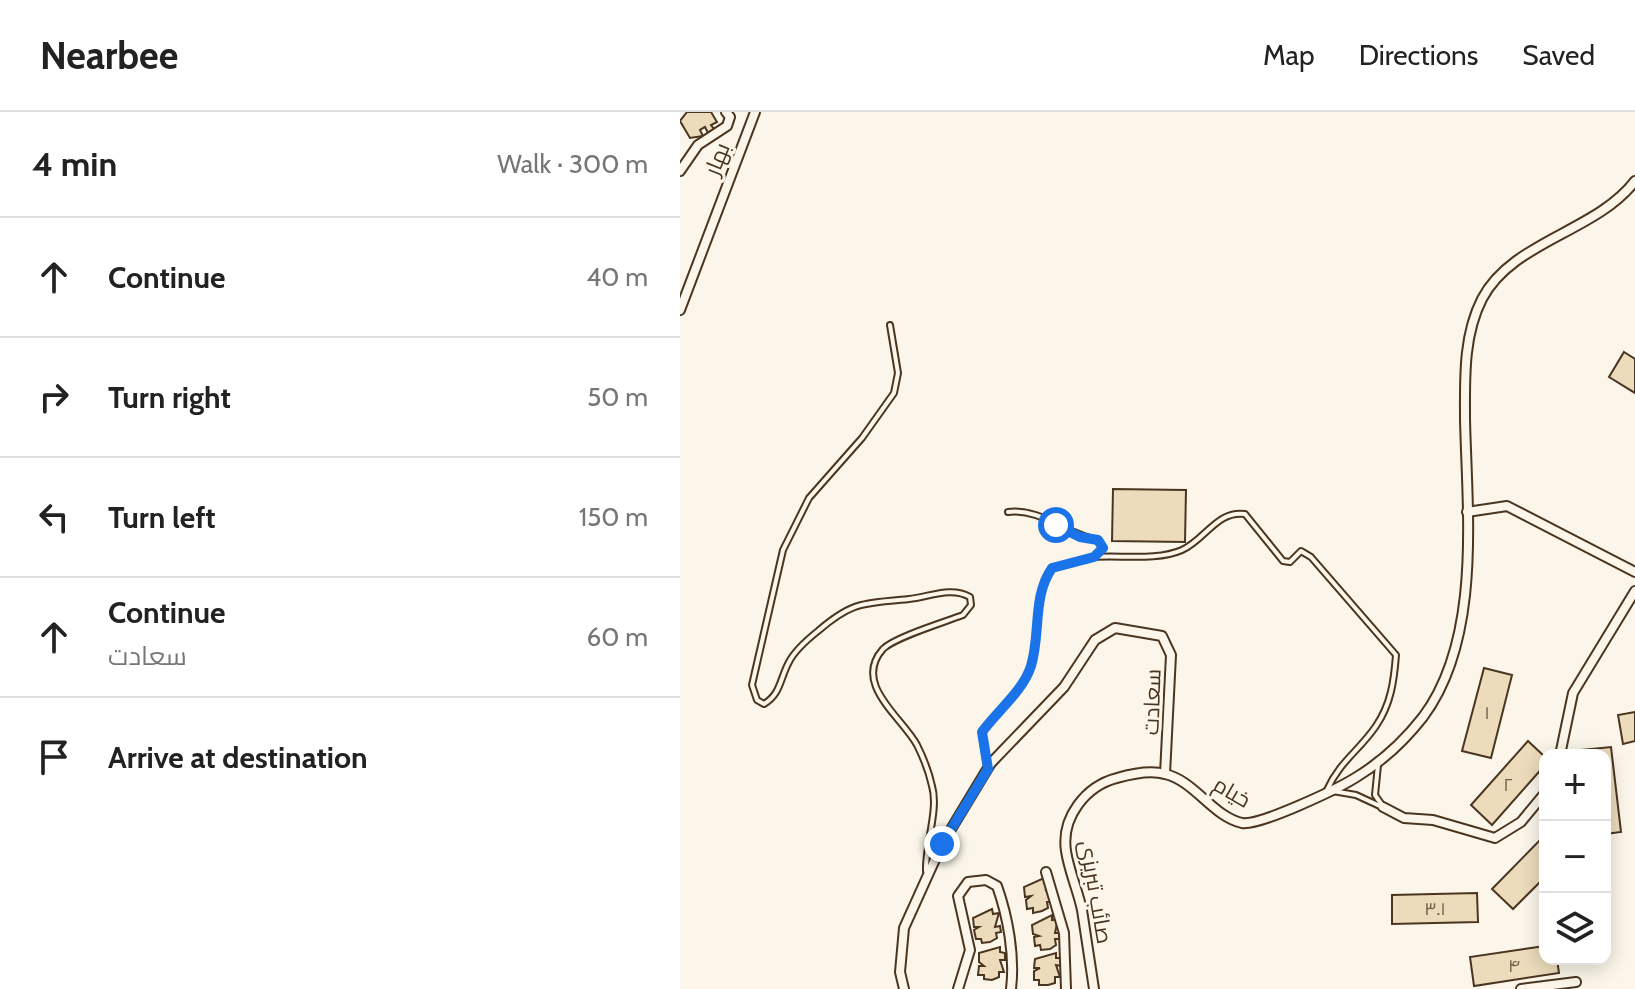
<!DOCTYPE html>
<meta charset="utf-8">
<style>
body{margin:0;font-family:Cabin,Cairo,sans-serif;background:#f6f6f6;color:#222}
.controls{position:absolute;right:24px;bottom:24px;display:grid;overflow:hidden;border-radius:16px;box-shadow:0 4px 20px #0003}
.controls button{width:72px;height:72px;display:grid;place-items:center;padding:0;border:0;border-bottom:2px solid #e0e0e0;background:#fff;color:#222;font:40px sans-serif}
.stop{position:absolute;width:24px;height:24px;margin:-18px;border:6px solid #1a73e8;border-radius:50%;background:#fff}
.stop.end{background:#1a73e8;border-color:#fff;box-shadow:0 2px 8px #0008}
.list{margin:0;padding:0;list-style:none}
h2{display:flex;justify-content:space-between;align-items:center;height:104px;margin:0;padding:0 32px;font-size:34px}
h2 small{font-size:26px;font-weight:400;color:#767676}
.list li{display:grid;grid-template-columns:52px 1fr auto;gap:24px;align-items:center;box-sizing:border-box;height:120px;padding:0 32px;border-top:2px solid #e0e0e0}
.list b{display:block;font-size:30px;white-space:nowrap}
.list p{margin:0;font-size:26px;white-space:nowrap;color:#767676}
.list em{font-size:26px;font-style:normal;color:#767676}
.icon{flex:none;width:44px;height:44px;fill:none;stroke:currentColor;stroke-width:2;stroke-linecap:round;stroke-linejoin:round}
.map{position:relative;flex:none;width:955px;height:877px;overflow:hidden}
header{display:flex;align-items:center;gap:48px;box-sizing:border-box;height:112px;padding:0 40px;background:#fff;border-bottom:2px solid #e0e0e0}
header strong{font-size:38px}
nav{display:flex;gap:44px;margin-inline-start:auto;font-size:28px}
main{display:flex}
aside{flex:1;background:#fff}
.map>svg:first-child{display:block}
</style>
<header>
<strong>Nearbee</strong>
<nav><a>Map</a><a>Directions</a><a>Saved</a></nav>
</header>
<main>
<aside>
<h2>4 min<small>Walk · 300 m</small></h2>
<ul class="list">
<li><svg class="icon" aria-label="ahead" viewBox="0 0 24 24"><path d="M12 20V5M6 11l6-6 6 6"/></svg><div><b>Continue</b></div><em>40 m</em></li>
<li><svg class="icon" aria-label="right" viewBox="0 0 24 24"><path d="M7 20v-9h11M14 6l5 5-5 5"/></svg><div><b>Turn right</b></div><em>50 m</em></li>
<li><svg class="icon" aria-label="left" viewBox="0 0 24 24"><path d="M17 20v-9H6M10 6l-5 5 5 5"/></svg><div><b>Turn left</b></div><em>150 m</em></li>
<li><svg class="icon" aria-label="ahead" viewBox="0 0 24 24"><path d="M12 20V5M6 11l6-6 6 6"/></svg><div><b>Continue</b><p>سعادت</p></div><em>60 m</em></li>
<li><svg class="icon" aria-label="arrive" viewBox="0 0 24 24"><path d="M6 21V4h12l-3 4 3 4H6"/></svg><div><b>Arrive at destination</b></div></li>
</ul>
</aside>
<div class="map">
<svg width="955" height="877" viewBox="0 0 955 877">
<rect width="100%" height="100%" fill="#fbf6e9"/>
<g fill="#ecdcbc" stroke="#4a3520" stroke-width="2">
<polygon points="7,0 31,0 37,10 31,13 34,17 28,21 25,15 20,18 23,24 10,26 0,9"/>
<polygon points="944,240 955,247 955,281 929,265"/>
<polygon points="433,377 506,378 505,430 432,429"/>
<polygon points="804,556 832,563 811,646 782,639"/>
<polygon points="955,600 955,629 943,632 938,603"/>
<polygon points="848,629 865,645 865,653 812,713 791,693"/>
<polygon points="931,635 941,720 925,722 925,643 903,643 902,638"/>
<polygon points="865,723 865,765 833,797 812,777"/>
<polygon points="364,766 364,771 370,770 371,778 366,778 372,790 367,790 368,796 362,799 353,801 353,796 347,797 346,788 351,784 345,785 344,775"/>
<polygon points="797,781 798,810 712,812 712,783"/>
<polygon points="312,797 313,802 319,801 315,815 320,814 321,820 316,821 317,826 310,830 302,831 301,827 296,827 294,818 299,815 294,815 293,806"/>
<polygon points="372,803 372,808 378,807 375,821 379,821 380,827 375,827 376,833 370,837 361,838 360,833 355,834 354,825 359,824 353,822 352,813"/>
<polygon points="865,834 865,847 877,847 879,861 794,874 790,845"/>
<polygon points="320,835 320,840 325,841 325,848 320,848 324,860 319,860 319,865 312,868 304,867 304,863 298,863 299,854 304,854 299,850 299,841"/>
<polygon points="376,841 376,846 381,846 381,854 376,853 380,865 375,865 375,871 368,873 359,873 359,868 354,868 354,859 360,856 354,856 355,847"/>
</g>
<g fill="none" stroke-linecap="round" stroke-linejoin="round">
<g stroke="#4a3520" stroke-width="8">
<g id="service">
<path d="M210,213L218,261L214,281L182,326L129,386L103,438L72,573L77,588L84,592C101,582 100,566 109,550C115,538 128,527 138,519C174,488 184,492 229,487C249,485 271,474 290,485L291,493L283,503C265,510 215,525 203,537C172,572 222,605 237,633C243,645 249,660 252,674C259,697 245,733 246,759"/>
<path d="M414,445C441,443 477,449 502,438C525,428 537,398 565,402L603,449L610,450L621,439L631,445L716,543C714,569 711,592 696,614C679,639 660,649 647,678L676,683L702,695"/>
<polyline points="698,653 695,683 702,693"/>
<path d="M307,655L302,620C318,598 343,579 351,554C361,521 352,485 372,456L414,445L423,436L418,428C386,422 361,396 328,400"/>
</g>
</g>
<g stroke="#4a3520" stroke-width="12">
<g id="minor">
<polyline points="0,59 18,33 47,14 50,5 46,0"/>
<polyline points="0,198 75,0"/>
<polyline points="787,400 827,394 955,460"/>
<polyline points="880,643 893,581 955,479"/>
<polyline points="703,695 724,706 753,708 815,726 841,710 865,681"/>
<polyline points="366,760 384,821 386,877"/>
<polyline points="224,877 220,860 224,816 262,732 311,651 384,575 415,528 435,516 482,524 491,543 485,662"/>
<path d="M278,877L290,838L278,784L288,770L306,768L317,774C328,805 335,844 331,877"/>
<path d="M414,877C410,851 406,824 402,798C398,779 389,759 386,739C381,705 406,674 437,666C451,662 471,658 485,662C515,669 532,704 562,711C580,714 657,677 675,666C700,651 725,628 743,605C802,526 787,400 785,307C785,268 783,224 802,187C832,129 916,120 955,69"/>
<polyline points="841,877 896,870"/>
</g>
</g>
<use href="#service" stroke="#fbf6e9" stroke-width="4"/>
<use href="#minor" stroke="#fbf6e9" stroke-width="8"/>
</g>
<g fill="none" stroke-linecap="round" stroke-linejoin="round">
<path stroke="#1a73e8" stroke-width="10" d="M262,732L308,657L302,620C318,598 343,579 351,554C361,521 352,485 372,456L414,445L423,436L418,428L400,425L376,413"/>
</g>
<g text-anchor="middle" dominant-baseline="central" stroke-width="6" stroke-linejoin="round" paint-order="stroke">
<g font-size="18" fill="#725f47">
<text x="807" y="601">۱</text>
<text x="828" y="673">۲</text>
<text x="755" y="797">۳.۱</text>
<text x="834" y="854">۴</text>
</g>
<g font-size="22" fill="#4a3520" stroke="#fbf6e9">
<text transform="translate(37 47) rotate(-68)">بهار</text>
<text transform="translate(472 590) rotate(-88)">سعادت</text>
<text transform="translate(552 680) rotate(30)">خیام</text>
<text transform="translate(416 780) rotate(80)">صائب تبریزی</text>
</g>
</g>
</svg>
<div class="controls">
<button>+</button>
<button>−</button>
<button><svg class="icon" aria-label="layers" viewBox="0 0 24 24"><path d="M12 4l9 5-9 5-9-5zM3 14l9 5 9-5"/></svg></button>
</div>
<div class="stop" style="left:376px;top:413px"></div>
<div class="stop end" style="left:262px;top:732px"></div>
</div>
</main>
